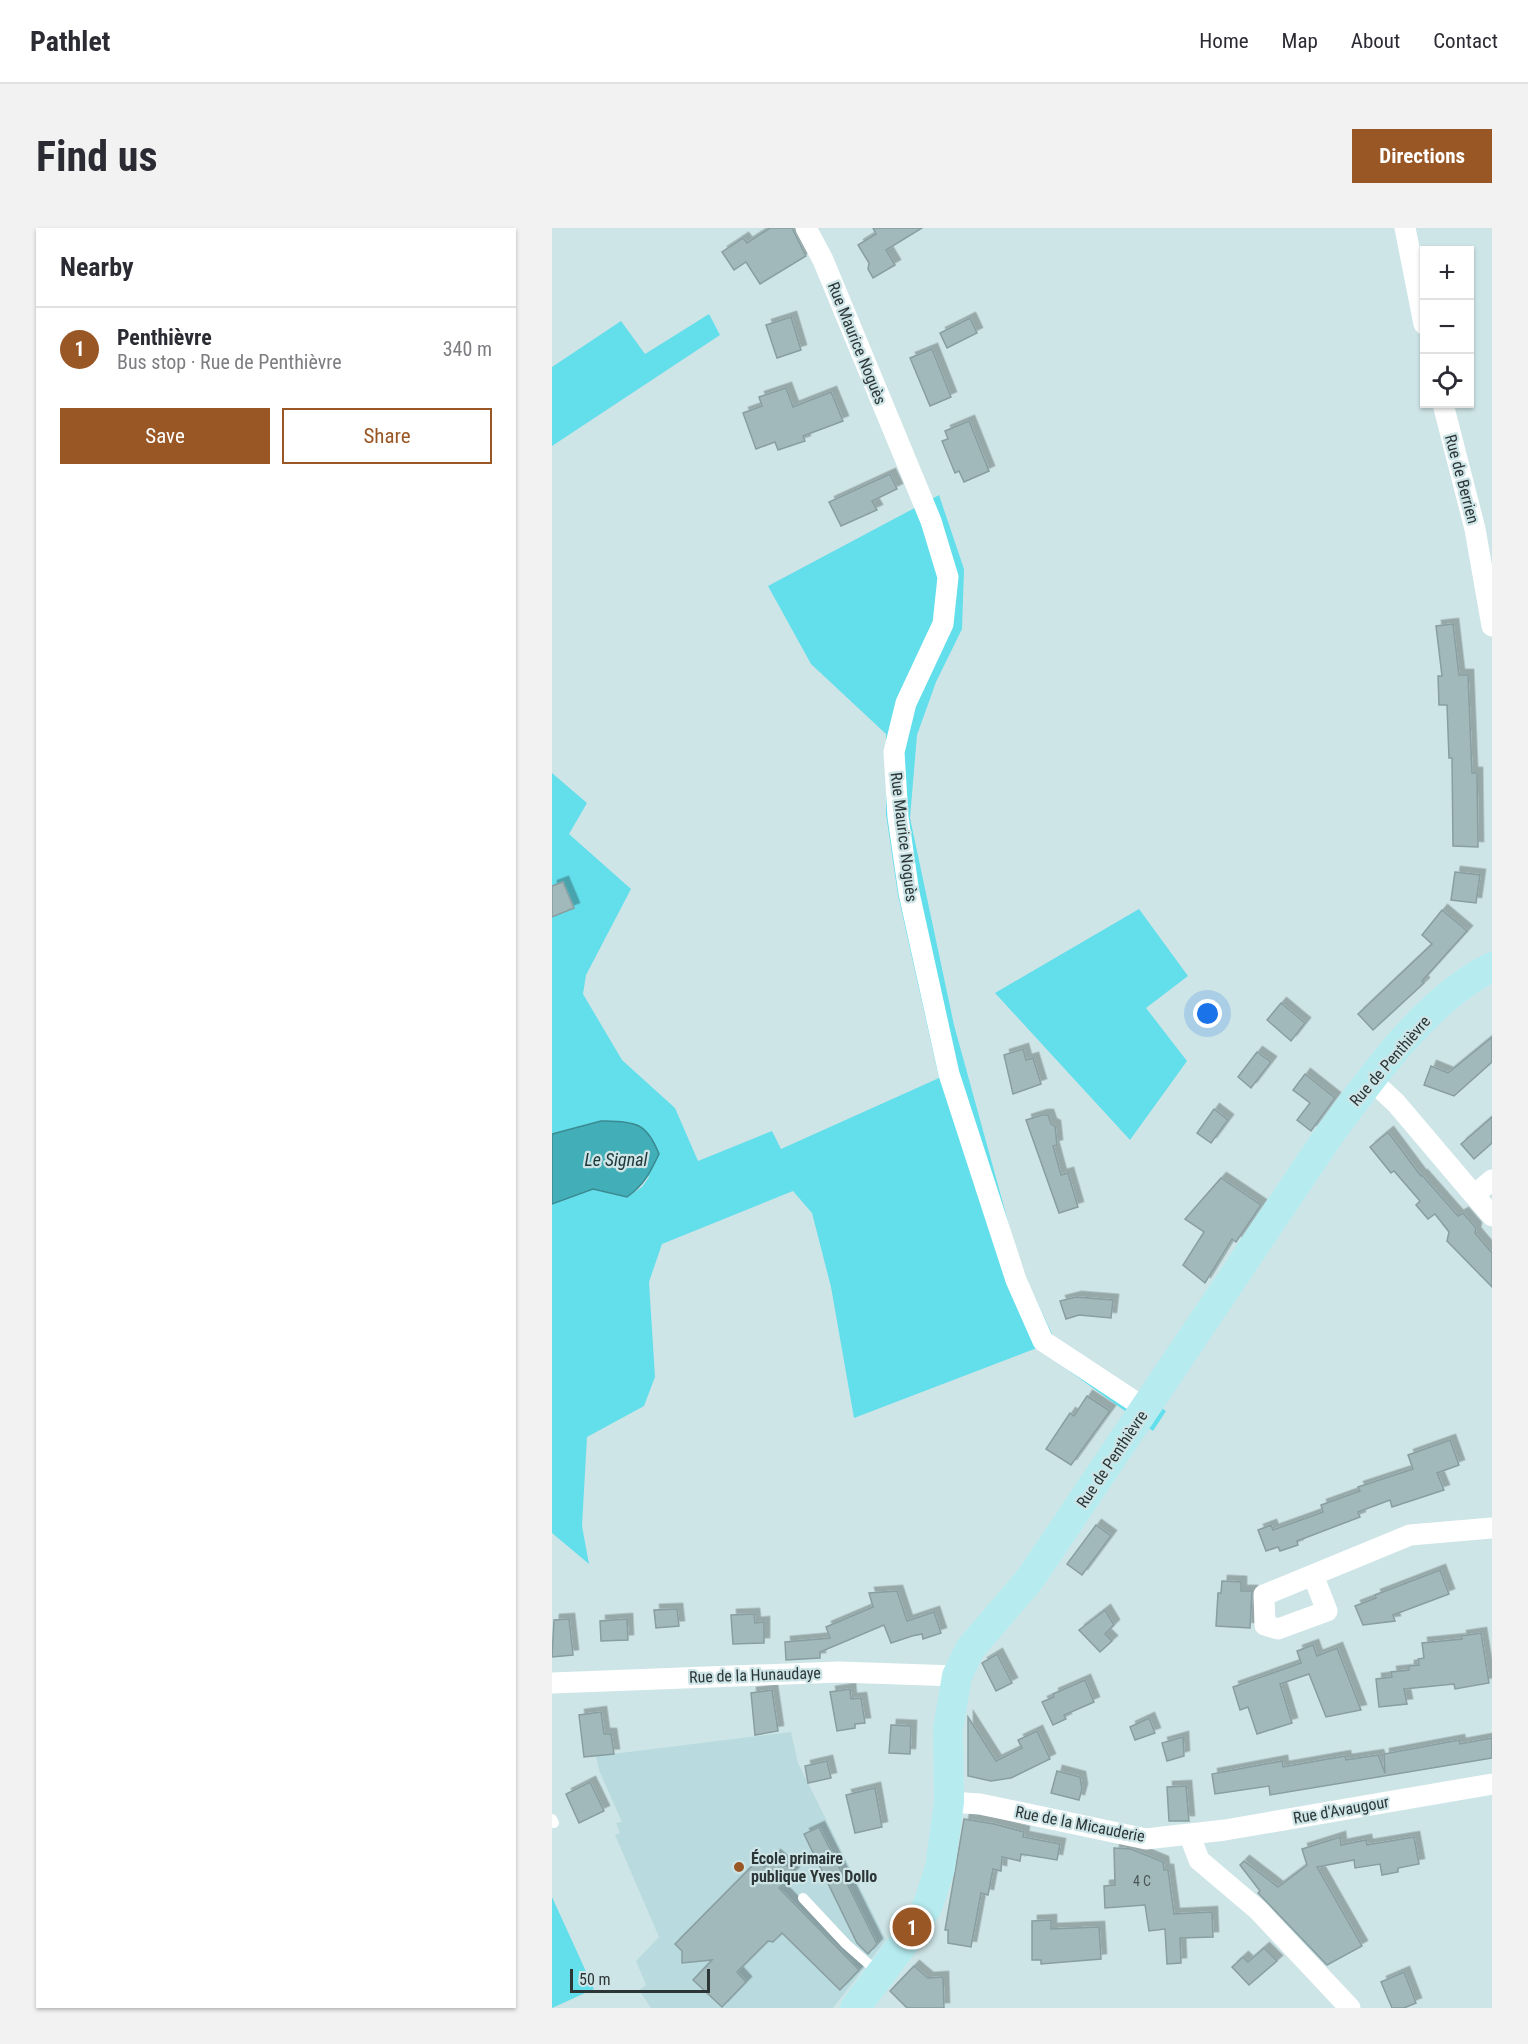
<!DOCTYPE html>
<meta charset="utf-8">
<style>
body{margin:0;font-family:"Roboto Condensed",sans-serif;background:#f2f2f3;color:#2b2b33}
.controls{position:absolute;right:18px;top:18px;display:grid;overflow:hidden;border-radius:0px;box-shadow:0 2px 4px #0004}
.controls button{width:54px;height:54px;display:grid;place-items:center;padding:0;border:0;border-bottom:2px solid #e1e1e2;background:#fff;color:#2b2b33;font:30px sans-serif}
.scale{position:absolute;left:18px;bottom:15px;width:140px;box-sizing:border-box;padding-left:6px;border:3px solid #2d3637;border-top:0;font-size:16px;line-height:21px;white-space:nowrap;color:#2d3637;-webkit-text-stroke:4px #cee5e7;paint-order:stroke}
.you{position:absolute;left:656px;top:786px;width:21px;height:21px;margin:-15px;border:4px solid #fff;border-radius:50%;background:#1a73e8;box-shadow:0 0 0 9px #1a73e833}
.badge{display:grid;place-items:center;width:39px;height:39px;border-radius:50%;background:#9a5726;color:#fff;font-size:20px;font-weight:700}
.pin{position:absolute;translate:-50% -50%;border:3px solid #fff;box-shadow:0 2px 6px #0006}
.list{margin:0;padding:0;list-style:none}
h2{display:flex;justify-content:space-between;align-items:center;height:78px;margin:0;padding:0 24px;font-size:26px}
h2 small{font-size:20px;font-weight:400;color:#7c7c81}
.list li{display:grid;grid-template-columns:39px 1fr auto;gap:18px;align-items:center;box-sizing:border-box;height:84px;padding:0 24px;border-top:2px solid #e1e1e2}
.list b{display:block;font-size:22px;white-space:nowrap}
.list p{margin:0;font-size:20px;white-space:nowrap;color:#7c7c81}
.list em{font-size:20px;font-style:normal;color:#7c7c81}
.actions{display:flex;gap:12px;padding:18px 24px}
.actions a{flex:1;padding:14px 0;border:2px solid #9a5726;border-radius:0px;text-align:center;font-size:21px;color:#9a5726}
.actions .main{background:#9a5726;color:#fff}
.icon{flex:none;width:33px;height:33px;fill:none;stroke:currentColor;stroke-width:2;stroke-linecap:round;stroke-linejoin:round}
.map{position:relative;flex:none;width:940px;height:1780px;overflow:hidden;border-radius:0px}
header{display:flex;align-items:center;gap:36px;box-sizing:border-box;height:84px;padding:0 30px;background:#fff;border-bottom:2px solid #e1e1e2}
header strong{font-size:28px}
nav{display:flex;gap:33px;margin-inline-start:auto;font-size:21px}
.intro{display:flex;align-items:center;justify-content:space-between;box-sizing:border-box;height:144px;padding:0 36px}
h1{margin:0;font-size:42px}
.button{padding:15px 27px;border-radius:0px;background:#9a5726;color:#fff;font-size:21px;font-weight:700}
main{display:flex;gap:36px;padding:0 36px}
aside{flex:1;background:#fff;border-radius:0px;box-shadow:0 2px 4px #0004}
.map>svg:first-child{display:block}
</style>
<header>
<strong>Pathlet</strong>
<nav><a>Home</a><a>Map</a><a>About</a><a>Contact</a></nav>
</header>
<div class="intro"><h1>Find us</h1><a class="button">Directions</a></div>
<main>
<aside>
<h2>Nearby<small></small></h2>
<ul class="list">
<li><span class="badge">1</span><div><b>Penthièvre</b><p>Bus stop · Rue de Penthièvre</p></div><em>340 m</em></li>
</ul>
<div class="actions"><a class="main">Save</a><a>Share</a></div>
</aside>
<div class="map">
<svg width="940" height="1780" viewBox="0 0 940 1780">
<defs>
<filter id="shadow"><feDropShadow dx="5.5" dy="-5.5" stdDeviation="0" flood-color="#0004"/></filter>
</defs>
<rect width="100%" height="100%" fill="#cee5e7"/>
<polygon fill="#b9dade" points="239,1504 246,1535 334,1712 281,1780 99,1780 87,1762 94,1757 84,1733 107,1709 63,1607 68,1605 64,1595 70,1594 47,1542 44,1528"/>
<g fill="#63deeb">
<polygon points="157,86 168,107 0,218 0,139 69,93 93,126"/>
<polygon points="387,267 412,341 410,401 384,454 365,507 358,590 402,797 468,1037 501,1108 614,1183 601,1203 485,1120 302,1190 279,1059 260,985 241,963 110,1016 97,1054 103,1149 92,1178 35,1209 30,1298 37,1336 0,1305 0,976 41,961 75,969 90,959 97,949 49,893 0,906 0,545 35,575 17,606 79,661 34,747 31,766 70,832 123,880 146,933 220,903 229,921 387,850 346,667 334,586 334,506 259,436 216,358"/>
<polygon points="587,681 636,748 594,780 635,833 578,912 443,765"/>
<polygon points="0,1669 42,1761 0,1780"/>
</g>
<path fill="#41aeb8" stroke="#3b8a91" stroke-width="1.5" d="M49,893C83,894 94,893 107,926C98,945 92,957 75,969L41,961L0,976V906Z"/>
<g fill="#a2b9bb" stroke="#889ea1" stroke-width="1.5" filter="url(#shadow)">
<polygon points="218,0 240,0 254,28 208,56 194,34 182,42 170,24 191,10 195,15"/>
<polygon points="321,0 370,0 334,22 343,37 321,50 316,41 317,35 306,17 324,6"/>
<polygon points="239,89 249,122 225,130 214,97"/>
<polygon points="418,90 425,105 395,120 388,105"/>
<polygon points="380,121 399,169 378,178 358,130"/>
<polygon points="234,160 241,179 279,164 291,193 251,208 253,213 226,222 223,214 204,221 191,185 210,178 207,169"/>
<polygon points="417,193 437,243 412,254 407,243 403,245 390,213 396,211 393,203"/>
<polygon points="338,246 345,261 320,273 325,282 289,298 277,274"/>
<polygon points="901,396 907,447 916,447 920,545 925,545 926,619 901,618 900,530 897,530 895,477 887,477 886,448 890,448 884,398"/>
<polygon points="903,644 928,647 924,675 899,672"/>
<polygon points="11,654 22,680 0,689 0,658"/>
<polygon points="890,682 915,703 870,753 872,755 821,802 806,786 880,716 870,707"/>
<polygon points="729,775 753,795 739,813 715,792"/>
<polygon points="940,809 940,834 902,868 872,857 879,838 896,845"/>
<polygon points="471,821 474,832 481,830 489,856 461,866 452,827"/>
<polygon points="705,824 719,834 699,860 686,849"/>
<polygon points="753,846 783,870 759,903 745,892 758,875 741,862"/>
<polygon points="662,881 676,892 659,915 645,905"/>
<polygon points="490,887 496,887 499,896 503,898 505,917 501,918 509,947 516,945 526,979 507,985 474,892"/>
<polygon points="940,889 940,915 922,931 909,916"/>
<polygon points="836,904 869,948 870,947 906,988 911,985 924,1000 923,1005 940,1025 940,1059 895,1013 897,1004 883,986 876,991 864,977 868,973 842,943 839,945 818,919"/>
<polygon points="669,950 709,977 684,1014 680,1011 653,1055 631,1037 652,1004 633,991"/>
<polygon points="524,1069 561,1072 559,1090 527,1087 514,1091 508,1073"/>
<polygon points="535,1168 558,1183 519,1237 494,1221 518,1185 522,1188"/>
<polygon points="898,1212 907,1237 885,1245 892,1262 840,1279 838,1272 806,1284 808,1289 745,1313 746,1317 728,1323 726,1319 714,1323 706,1302 719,1297 721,1302 771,1284 769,1277 808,1263 806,1259 861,1241 856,1227"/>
<polygon points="544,1297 559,1308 530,1347 515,1336"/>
<polygon points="888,1342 897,1366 841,1387 843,1393 811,1397 803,1378 824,1370 823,1367"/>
<polygon points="670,1353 689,1354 689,1363 700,1363 698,1400 664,1398 666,1365 669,1365"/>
<polygon points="345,1363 355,1393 382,1384 389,1405 371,1411 370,1406 360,1408 339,1415 332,1397 268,1424 268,1430 234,1432 233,1414 278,1410 274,1399 321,1379 317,1365"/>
<polygon points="125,1381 127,1398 104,1400 102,1382"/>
<polygon points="553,1382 562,1397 553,1406 560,1413 548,1424 527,1402"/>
<polygon points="202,1386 203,1395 212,1394 212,1415 181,1416 179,1387"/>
<polygon points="17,1391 21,1427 0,1429 2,1392"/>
<polygon points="75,1391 76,1412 49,1413 48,1393"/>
<polygon points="929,1405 937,1455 903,1461 902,1456 852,1461 855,1476 827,1479 824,1451 840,1449 839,1444 857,1442 857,1438 867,1437 866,1431 872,1430 870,1415 910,1411 909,1408"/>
<polygon points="761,1417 765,1428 785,1420 809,1482 774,1489 757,1446 728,1456 740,1495 705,1506 696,1479 688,1482 681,1459 749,1435 745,1423"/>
<polygon points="445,1426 460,1455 444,1463 430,1435"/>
<polygon points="533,1452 542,1474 512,1487 514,1491 501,1497 490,1474 502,1469 501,1466"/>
<polygon points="298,1461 299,1471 309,1470 313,1495 303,1496 303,1500 285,1503 278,1464"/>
<polygon points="220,1462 226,1503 203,1507 199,1465"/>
<polygon points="49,1484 52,1506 59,1506 62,1526 32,1529 27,1487"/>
<polygon points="416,1489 444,1533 470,1520 466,1512 485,1503 498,1531 459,1550 439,1553 416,1548"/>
<polygon points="597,1490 603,1505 583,1512 578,1499"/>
<polygon points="339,1497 359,1498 358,1526 337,1525"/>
<polygon points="631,1509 632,1528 615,1533 610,1515"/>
<polygon points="940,1510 940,1530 718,1567 717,1558 663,1566 660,1546 730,1533 731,1539 793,1528 794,1532 826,1527 833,1545 832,1526 907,1512 908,1516"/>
<polygon points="275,1533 279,1550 256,1555 253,1538"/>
<polygon points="505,1543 528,1549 530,1561 527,1572 499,1565"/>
<polygon points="38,1554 52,1583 27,1595 14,1566"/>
<polygon points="634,1558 637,1593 617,1593 615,1559"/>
<polygon points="323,1560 330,1599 303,1605 294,1567"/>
<polygon points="412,1591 442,1596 472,1604 471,1609 508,1616 505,1632 469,1626 468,1633 450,1629 449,1643 441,1641 436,1667 429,1665 419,1719 396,1715 396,1702 393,1702"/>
<polygon points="267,1599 325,1716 316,1726 305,1715 252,1606"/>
<polygon points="788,1609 789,1617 814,1612 815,1617 862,1609 867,1636 846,1640 846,1644 830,1647 828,1636 803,1640 802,1632 765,1639 810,1718 775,1737 708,1667 706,1665 708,1663 688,1637 692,1633 726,1659 755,1637 750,1621"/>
<polygon points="562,1620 579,1621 611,1634 612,1642 616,1642 622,1686 660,1684 661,1709 628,1710 629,1735 615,1736 613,1701 597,1703 593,1677 553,1680 552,1658 563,1657"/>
<polygon points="223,1627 242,1644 227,1660 307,1742 288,1762 230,1705 221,1714 216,1713 185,1744 194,1754 170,1779 141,1752 160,1732 130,1735 130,1723 123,1716 205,1633 212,1639"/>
<polygon points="499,1692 499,1701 547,1699 549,1731 489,1736 489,1732 480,1732 480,1693"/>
<polygon points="712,1720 725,1733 697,1757 680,1739 691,1729 696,1734"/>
<polygon points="362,1738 376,1750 391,1749 392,1780 355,1780 338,1763"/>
<polygon points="852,1744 864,1775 852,1780 840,1780 829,1754"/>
</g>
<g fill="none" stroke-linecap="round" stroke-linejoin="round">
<g stroke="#fff" stroke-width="10">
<polyline points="0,1591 2,1595"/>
<polyline points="251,1670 294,1716 328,1746"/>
</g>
<g stroke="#fff" stroke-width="21">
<polyline points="254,0 271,32 379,293 396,349 391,396 354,475 342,524 346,589 357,665 397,846 464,1052 491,1113 594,1181"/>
<polyline points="853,0 872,96"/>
<polyline points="891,176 923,301 940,398"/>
<polyline points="818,851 844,875 922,967 940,952"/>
<polyline points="922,967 940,988"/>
<polyline points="761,1347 775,1383 726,1401 713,1397 712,1367 858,1307 940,1300"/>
<polyline points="0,1455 287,1444 405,1448"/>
<polyline points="397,1574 428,1576 594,1611 673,1602 940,1556"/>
<polyline points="638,1608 647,1632 706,1682 798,1780"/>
</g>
<path stroke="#b6ecf0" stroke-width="30" d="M303,1780L354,1712L376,1677L388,1640L397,1574L396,1501L405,1448L418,1421L478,1351L773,913C815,855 875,770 940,739"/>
</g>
<circle fill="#9a5726" stroke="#cee5e7" stroke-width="2" cx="187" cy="1639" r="6"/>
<g text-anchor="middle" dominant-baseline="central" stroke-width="4.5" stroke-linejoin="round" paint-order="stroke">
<g font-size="14" fill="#4a5758">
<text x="590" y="1653">4 C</text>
</g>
<g font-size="16" fill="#2d3637" stroke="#cee5e7">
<text transform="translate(305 115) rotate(68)">Rue Maurice Noguès</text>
<text transform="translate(910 251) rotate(75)">Rue de Berrien</text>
<text transform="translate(352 609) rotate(83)">Rue Maurice Noguès</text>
<text transform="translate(838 833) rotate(-49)">Rue de Penthièvre</text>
<text transform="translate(560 1231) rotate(-56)">Rue de Penthièvre</text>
<text transform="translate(203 1447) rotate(-2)">Rue de la Hunaudaye</text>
<text transform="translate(789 1582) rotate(-10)">Rue d'Avaugour</text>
<text transform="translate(528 1596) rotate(11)">Rue de la Micauderie</text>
</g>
<g font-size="16" font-weight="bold" fill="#2d3637" stroke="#cee5e7" text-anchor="start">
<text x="199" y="1630">École primaire<tspan x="199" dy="18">publique Yves Dollo</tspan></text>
</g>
<g font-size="18" font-style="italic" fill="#20383a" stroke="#cee5e7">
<text x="64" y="931">Le Signal</text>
</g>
</g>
</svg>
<div class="controls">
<button>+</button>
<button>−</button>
<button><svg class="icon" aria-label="locate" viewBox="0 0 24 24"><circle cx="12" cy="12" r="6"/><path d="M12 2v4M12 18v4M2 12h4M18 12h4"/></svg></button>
</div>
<div class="scale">50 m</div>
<div class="you"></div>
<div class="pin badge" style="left:360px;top:1699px">1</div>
</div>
</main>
